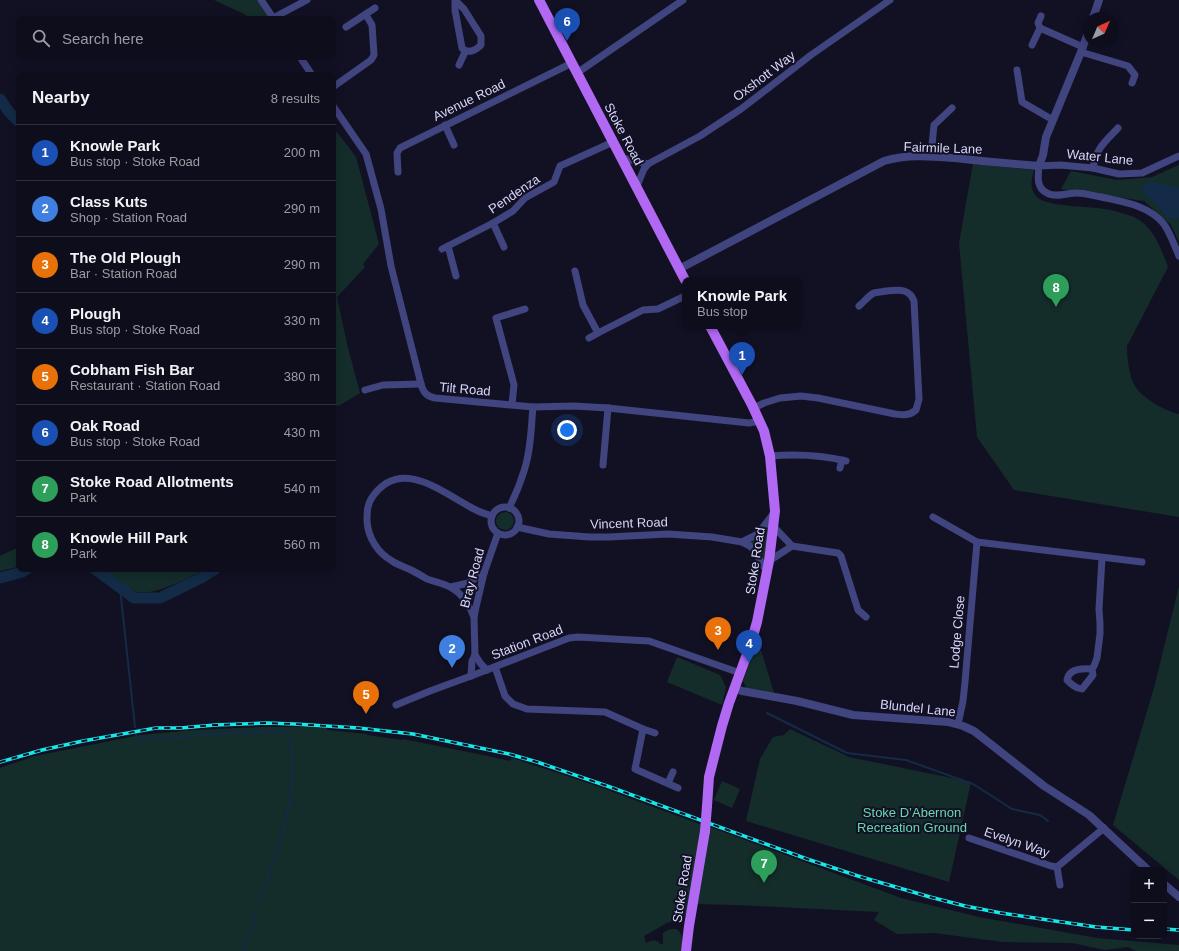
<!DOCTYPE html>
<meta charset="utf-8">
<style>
body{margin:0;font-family:Helvetica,sans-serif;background:#171624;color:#f1f3f6}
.controls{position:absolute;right:12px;bottom:12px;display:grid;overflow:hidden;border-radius:8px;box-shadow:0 2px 10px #0003}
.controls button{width:36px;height:36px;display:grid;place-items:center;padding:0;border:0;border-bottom:1px solid #2e2d3a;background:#0e0d1b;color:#f1f3f6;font:20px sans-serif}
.compass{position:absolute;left:1083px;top:12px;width:36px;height:36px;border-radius:50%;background:#0e0d1b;box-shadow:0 2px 10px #0003;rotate:44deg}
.you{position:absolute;left:567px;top:430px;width:14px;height:14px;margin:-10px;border:3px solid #fff;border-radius:50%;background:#1a73e8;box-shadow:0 0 0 6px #1a73e833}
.badge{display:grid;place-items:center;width:26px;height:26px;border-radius:50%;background:#b45309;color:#fff;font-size:13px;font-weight:700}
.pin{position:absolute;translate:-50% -33px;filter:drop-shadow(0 1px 2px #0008)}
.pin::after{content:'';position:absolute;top:21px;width:14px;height:12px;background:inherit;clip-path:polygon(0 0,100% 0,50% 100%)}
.popup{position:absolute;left:682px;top:277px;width:120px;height:52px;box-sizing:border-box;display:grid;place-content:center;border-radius:8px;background:#0e0d1b;filter:drop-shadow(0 1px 3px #0005);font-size:13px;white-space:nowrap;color:#9b9ca3}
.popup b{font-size:15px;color:#f1f3f6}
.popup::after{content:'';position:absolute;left:50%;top:100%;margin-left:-8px;border:8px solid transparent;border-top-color:#0e0d1b}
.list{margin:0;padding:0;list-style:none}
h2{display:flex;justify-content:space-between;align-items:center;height:52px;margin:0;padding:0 16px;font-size:17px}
h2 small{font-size:13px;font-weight:400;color:#9b9ca3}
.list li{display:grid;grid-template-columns:26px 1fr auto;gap:12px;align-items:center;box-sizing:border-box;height:56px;padding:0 16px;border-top:1px solid #2e2d3a}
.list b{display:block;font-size:15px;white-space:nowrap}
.list p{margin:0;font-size:13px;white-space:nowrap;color:#9b9ca3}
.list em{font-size:13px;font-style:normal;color:#9b9ca3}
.icon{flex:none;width:22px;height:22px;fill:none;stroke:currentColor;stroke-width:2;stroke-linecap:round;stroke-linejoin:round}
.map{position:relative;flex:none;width:1179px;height:951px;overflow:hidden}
.search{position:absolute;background:#0e0d1b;box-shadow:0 2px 10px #0003;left:16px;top:16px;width:320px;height:44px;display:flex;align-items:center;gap:10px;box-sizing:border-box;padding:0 14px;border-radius:8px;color:#9b9ca3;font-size:15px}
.panel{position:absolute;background:#0e0d1b;box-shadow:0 2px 10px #0003;left:16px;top:72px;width:320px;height:500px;border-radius:8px}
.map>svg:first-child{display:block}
</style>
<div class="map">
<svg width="1179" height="951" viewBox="0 0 1179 951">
<rect width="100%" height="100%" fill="#121124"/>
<g fill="#142d2a">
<polygon points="214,0 257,0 270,19 251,19 244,14"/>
<polygon points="333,127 356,157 379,244 363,264 365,267 337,297 347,344 360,393 340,405 333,407"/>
<path d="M973,164L1034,170C1031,180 1029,190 1038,198C1049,207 1089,206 1104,209C1113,210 1126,214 1134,217C1153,226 1161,248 1168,267L1127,346C1127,358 1129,376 1135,386C1141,397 1166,412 1179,414V517L1014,490L977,437L959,243Z"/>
<polygon points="1179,165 1179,242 1171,225 1144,201 1061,189 1071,171 1117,180 1152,177"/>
<circle cx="505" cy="521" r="9"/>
<path d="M770,522L765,564L747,542C758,538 765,532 770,522Z"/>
<polygon points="19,547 19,566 17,567 0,571 0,556"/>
<path d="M101,569H206C189,577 153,598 134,591C126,588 109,575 101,569Z"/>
<polygon points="1179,586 1179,880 1113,825 1154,688"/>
<polygon points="755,648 761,650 775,696 745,689 746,687 743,681"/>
<polygon points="677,657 720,675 726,687 722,705 667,682"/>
<path d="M259,727H305L327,728V730L367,734V735L402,740L403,739L488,756L510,761L512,758L594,785L702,825L686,914L682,918L667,923L644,936L646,943C651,941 656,938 660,944H663V933C681,921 683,937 684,951H0V768L35,756L140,735L195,730Z"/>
<polygon points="790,729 849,757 971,782 949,882 746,821 760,759 773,737 784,735"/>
<polygon points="722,781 740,789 732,808 714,800"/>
<polygon points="710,827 901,898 979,917 1097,938 1179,945 1179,951 1136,951 1128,947 1105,950 1072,943 1003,942 934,933 897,934 874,920 879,912 737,905 696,904"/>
</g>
<path fill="#132b46" d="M1150,181L1162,184L1179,187V218L1174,219L1166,217C1160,205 1150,201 1142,191C1143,186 1145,183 1150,181Z"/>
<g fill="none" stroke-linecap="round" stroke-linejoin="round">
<g stroke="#132b46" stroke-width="2">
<polyline points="120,588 135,727"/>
<polyline points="767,713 847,753 906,760 973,784 1012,809 1040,815 1048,821"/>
<path d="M136,735L138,740L217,734L282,731L291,740C299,796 278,849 260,901"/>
<polyline points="244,951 256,913"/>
</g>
<g stroke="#132b46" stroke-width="11">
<polyline points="0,99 9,112 19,122"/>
<polyline points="95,569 134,598 160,598 201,578 215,569"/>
<polyline points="0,578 22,572 27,569"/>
</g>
<g stroke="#40447f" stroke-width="7">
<polyline points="261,0 274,19"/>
<path d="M455,0L464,9L481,36V45C475,51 468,54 462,48L455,10Z"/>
<polyline points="273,18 307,0"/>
<polyline points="346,27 375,8"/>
<polyline points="1040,28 1083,47"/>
<polyline points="1032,45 1040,28 1038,23 1041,16"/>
<polyline points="1081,52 1128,66 1135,75 1132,83"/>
<polyline points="300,57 312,75"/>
<polyline points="459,65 465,52"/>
<polyline points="1017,70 1022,102 1053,120"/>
<polyline points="577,73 683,0"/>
<polyline points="333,87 371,60 374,55 372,25 366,15"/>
<path d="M333,106L366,154L381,209L391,266L421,384C423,392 426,396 435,398L533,407L574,406L608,408L749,423L760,421"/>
<polyline points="445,125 454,145"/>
<polyline points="930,156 932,145 934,125 952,108"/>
<path d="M1179,156L1142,173L1119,174L1093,168L1060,165L1039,166C1038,176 1036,188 1047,193C1055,198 1068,193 1077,193C1085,193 1094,196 1101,197C1123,202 1148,205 1163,223C1169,230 1175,247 1179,256"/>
<polyline points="622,158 648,164"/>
<path d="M1093,168C1096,148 1105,142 1118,128"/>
<polyline points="398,172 397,153 400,148 572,63"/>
<polyline points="637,186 644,169 648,164 700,136 712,128 741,109 811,55 890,0"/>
<polyline points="493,223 504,247"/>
<polyline points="448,246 456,276"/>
<polyline points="442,249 493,223 513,211 525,198 554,182 560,166 613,142"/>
<polyline points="575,271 583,305 598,333 643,310 658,309 685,296"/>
<polyline points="589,338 598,333"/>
<polyline points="365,390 383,385 421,384"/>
<polyline points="512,404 514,385 496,318 525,309"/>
<path d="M754,408L764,403L780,398L801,396L818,398L895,414C903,415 909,416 916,410L919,399L914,301C909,288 898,290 886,291C882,292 878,292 874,293C868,296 864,302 859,306"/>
<path d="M770,456C796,454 821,455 846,461"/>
<polyline points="603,465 608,408"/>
<polyline points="840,468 842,460"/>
<circle cx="505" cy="521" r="14"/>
<path d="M509,508C515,496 520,484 524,471C531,450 531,428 533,407"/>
<polyline points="933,517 977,542 1142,562"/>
<polyline points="517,527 549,534 589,537 609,537 668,534 712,537 742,542 750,546 754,550 767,572"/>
<polyline points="774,527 792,546 838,553 841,556 858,610 866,617"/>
<polyline points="742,542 756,535 764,526 774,513"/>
<polyline points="769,561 792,546"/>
<polyline points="451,587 468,583 484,573"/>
<path d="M474,617C470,606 461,592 450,587C443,583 435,582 427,579C422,576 417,573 411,570C405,567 398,565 392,561C378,553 368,538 367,521C367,512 367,504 373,496C403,455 446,496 478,511C482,513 487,514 492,516"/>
<polyline points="475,655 481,664 487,670"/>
<polyline points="495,667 505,696 513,704 527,709 605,712 643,729 655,733"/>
<path d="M1092,669L1093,675L1082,689C1076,689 1071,684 1067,680C1069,668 1082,668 1092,669L1094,666L1097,658L1100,634V623L1099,609L1102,558"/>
<polyline points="471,676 472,661 475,655 474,617 476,607 484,573 498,533"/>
<polyline points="396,705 430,691 471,676 569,638 578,637 649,641 740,673"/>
<polyline points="958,724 963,701 965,682 977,542"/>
<polyline points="643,729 635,769 678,788"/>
<polyline points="668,783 673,772"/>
<polyline points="969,838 1051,866 1057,867 1104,828"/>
<polyline points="1057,867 1060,885"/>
</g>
<g stroke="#40447f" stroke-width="8">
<polyline points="1093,18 1099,0"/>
<path d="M679,269L884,161C910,153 938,157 964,159C989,162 1014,164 1039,166L1043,155L1046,137L1081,52L1089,30"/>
<polyline points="734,688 742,691 797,701 853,715 948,722 963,726 974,731 1044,786 1089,815 1148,870"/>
<polyline points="1164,884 1179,897"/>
</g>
<g stroke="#b168f2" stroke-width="10">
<polyline points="539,0 685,280"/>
<polyline points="707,806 709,777 722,726 729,703 750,646 757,622 769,561 775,511 770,456 764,431 752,405 710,326"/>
<polyline points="686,951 689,926 705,831"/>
</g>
<g stroke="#15e9ea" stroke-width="3.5">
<g id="rail">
<polyline points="0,762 42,750 83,741 156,728 181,728 215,725 267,723 294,724 358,728 413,734 509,754 537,762 610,787 807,859 858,876 930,897 965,906 1001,913 1096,927 1134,930"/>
<polyline points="1164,929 1179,930"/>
</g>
</g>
<use href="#rail" stroke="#121124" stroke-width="2" stroke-dasharray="6" stroke-linecap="butt"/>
<polyline stroke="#b168f2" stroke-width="10" points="705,831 707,806"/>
</g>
<g text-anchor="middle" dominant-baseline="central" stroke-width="4" stroke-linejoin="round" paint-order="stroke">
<g font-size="13" fill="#d8d7fc" stroke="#121124">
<text transform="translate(764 76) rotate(-37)">Oxshott Way</text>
<text transform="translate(469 100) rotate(-26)">Avenue Road</text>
<text transform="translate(624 134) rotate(62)">Stoke Road</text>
<text transform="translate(943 148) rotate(2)">Fairmile Lane</text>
<text transform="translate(1100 157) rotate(6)">Water Lane</text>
<text transform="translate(514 194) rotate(-34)">Pendenza</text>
<text transform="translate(465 389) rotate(5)">Tilt Road</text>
<text transform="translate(629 523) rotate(-2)">Vincent Road</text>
<text transform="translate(755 561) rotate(-81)">Stoke Road</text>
<text transform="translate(472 578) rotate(-75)">Bray Road</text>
<text transform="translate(957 632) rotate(-85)">Lodge Close</text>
<text transform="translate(527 642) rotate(-21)">Station Road</text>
<text transform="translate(918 708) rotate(6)">Blundel Lane</text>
<text transform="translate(1017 842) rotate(19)">Evelyn Way</text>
<text transform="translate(682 889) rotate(-81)">Stoke Road</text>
</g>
<g font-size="13" fill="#69d6b0" stroke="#121124">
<text x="912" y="812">Stoke D’Abernon<tspan x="912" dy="15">Recreation Ground</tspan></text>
</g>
</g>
</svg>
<div class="controls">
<button>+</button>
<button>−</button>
</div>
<svg class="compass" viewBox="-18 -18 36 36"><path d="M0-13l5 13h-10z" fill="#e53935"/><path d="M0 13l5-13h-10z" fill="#9b9ca3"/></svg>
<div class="you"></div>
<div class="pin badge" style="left:742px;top:375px;background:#1a4fb4">1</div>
<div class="popup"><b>Knowle Park</b>Bus stop</div>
<div class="pin badge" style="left:452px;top:668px;background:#3f7fe0">2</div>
<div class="pin badge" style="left:718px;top:650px;background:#e8710a">3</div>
<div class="pin badge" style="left:749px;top:663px;background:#1a4fb4">4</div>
<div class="pin badge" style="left:366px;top:714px;background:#e8710a">5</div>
<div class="pin badge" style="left:567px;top:41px;background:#1a4fb4">6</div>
<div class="pin badge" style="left:764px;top:883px;background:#2e9e5b">7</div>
<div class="pin badge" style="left:1056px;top:307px;background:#2e9e5b">8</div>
<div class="search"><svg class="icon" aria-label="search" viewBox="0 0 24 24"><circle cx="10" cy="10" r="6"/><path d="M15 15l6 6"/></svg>Search here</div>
<section class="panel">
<h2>Nearby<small>8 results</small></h2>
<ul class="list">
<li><span class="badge" style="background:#1a4fb4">1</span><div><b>Knowle Park</b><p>Bus stop · Stoke Road</p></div><em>200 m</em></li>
<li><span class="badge" style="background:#3f7fe0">2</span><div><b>Class Kuts</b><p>Shop · Station Road</p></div><em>290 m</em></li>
<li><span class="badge" style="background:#e8710a">3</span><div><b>The Old Plough</b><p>Bar · Station Road</p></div><em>290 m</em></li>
<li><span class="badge" style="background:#1a4fb4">4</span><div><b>Plough</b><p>Bus stop · Stoke Road</p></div><em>330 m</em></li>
<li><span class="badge" style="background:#e8710a">5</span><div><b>Cobham Fish Bar</b><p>Restaurant · Station Road</p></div><em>380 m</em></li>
<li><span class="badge" style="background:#1a4fb4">6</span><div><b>Oak Road</b><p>Bus stop · Stoke Road</p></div><em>430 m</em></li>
<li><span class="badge" style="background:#2e9e5b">7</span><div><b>Stoke Road Allotments</b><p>Park</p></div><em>540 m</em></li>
<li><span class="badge" style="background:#2e9e5b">8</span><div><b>Knowle Hill Park</b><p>Park</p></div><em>560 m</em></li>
</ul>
</section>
</div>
